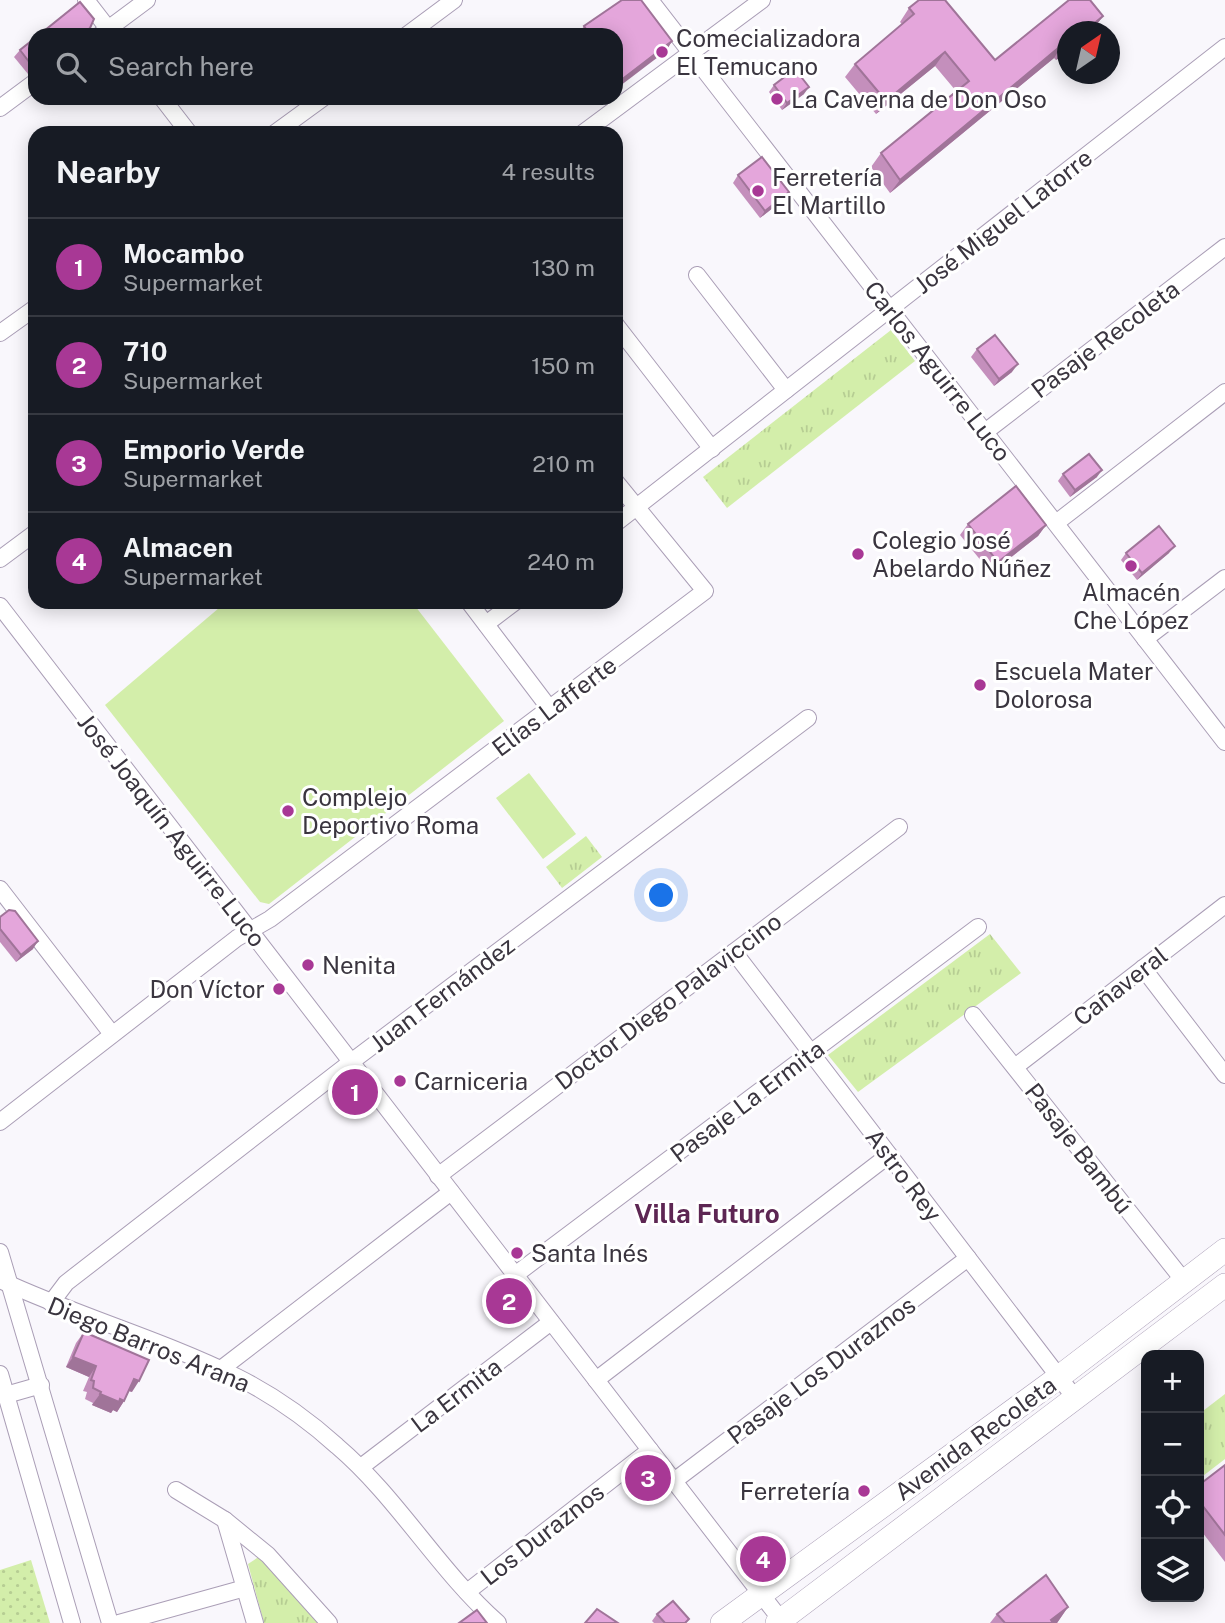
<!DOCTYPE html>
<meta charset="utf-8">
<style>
body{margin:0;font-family:"Public Sans",sans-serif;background:#242831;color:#f1f3f6}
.controls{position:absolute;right:21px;bottom:21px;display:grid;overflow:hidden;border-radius:14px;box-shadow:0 4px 18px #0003}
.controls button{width:63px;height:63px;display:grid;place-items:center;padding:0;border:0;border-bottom:2px solid #363941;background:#171b24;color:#f1f3f6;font:35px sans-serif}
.compass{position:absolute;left:1057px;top:21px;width:63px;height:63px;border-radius:50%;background:#171b24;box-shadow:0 4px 18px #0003;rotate:34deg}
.you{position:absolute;left:662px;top:896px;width:24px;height:24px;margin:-18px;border:5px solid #fff;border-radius:50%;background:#1a73e8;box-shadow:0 0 0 10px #1a73e833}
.badge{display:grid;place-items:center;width:46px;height:46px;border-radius:50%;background:#a83895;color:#fff;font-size:23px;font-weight:700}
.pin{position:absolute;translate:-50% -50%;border:4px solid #fff;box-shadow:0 2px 7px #0006}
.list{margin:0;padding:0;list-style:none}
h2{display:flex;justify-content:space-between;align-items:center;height:91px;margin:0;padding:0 28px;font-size:30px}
h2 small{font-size:23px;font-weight:400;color:#9ea1a6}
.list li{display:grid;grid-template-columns:46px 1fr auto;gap:21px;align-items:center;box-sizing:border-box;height:98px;padding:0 28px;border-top:2px solid #363941}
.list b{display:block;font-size:26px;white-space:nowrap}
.list p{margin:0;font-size:23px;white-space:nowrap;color:#9ea1a6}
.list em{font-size:23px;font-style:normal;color:#9ea1a6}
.icon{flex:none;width:38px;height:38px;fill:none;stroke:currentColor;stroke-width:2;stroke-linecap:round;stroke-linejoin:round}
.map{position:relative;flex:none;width:1225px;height:1623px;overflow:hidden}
.search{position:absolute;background:#171b24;box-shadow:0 4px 18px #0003;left:28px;top:28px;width:595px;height:77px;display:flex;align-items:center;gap:18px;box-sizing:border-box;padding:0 24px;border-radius:21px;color:#9ea1a6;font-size:26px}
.panel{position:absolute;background:#171b24;box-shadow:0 4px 18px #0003;left:28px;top:126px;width:595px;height:483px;border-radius:21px}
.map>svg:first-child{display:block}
</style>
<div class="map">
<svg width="1225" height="1623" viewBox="0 0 1225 1623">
<defs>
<pattern id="grass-tufts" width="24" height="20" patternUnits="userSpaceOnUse" patternTransform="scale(1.75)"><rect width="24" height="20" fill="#d3eeaa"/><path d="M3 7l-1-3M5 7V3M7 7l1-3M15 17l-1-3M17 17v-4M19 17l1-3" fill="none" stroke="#b6cd93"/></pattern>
<pattern id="park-dots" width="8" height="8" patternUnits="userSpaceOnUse" patternTransform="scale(1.75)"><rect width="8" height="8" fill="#d3eeaa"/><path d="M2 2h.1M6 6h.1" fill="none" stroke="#b6cd93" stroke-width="1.8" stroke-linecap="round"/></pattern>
</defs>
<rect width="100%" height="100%" fill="#f9f7fc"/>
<g fill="url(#grass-tufts)">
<polygon points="891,330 915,361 727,508 703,477"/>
<polygon points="586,836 602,857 562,888 546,867"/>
<polygon points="990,934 1021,973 858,1092 828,1055"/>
<polygon points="1225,1394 1225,1459 1199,1479 1199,1414"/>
<polygon points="260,1556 319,1623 264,1623 248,1564"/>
</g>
<polygon fill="url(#park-dots)" points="31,1560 50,1623 0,1623 0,1570"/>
<g fill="#d3eeaa">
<polygon points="226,602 412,602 504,721 269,904 260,902 105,705"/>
<polygon points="529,773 576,834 543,859 496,798"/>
</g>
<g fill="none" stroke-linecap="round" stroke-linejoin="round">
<g stroke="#aa9eb6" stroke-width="18">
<g id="minor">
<polyline points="86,0 113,35"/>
<polyline points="650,0 1225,742"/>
<polyline points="100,35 147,0"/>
<polyline points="407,35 454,0"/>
<polyline points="162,98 189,133"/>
<polyline points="0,108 35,82"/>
<polyline points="275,133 323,98"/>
<polyline points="583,133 762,0"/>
<polyline points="697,275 786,390"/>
<polyline points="616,325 712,449"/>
<polyline points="0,333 35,308"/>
<polyline points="985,432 1225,247"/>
<polyline points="616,523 1225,47"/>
<polyline points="1056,523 1225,392"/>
<polyline points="0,559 35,533"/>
<polyline points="469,602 550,709"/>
<polyline points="0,606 781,1620"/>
<polyline points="486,624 515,602"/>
<polyline points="1145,639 1225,578"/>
<polyline points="0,889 112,1034"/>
<polyline points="734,952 1075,1398"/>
<polyline points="1143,968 1225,1075"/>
<polyline points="973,1015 1184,1281"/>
<polyline points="1015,1067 1225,905"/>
<polyline points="0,1122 237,938 270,919 705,591 616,482"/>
<polyline points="438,1176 899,827"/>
<polyline points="0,1252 110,1623"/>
<polyline points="515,1275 978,927"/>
<path d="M0,1280C77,1316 160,1339 237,1377C273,1395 307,1419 337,1446C398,1498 438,1570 498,1623"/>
<polyline points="51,1303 66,1283 351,1062 808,718"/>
<polyline points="221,1369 451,1192"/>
<polyline points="0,1374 72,1623"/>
<polyline points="596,1380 889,1155"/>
<polyline points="6,1395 41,1385"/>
<polyline points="361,1467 551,1322"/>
<polyline points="674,1481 968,1258"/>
<polyline points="176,1490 225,1520 268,1555 329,1623"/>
<polyline points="225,1520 255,1623"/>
<polyline points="467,1592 650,1450"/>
<polyline points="119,1623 245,1588"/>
</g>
</g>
<g stroke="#aa9eb6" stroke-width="24">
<g id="secondary">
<polyline points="722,1623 1059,1377 1225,1250"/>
<polyline points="777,1623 1225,1285"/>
</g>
</g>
<use href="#minor" stroke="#fff" stroke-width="16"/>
<use href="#secondary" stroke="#fff" stroke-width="23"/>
</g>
<g fill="#c48fbc">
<polygon points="919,0 945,0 995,60 1069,0 1090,0 1103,16 1091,32 1068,32 1068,51 1056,60 1054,58 890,193 871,167 881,153 956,91 935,66 876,114 845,77 855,64 902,24 900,22 909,8"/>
<polygon points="584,26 672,41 666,51 616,35 578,35"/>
<polygon points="35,38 35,73 28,74 14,57 20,50"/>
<polygon points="774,85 804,94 782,110 769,92"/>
<polygon points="738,175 789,192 783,200 760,218 733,183"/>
<polygon points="977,349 1012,372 994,386 971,357"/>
<polygon points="1063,474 1097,477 1070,497 1058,481"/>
<polygon points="968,524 1046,525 1038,536 991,573 960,535"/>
<polygon points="1126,553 1169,553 1137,580 1121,560"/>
<polygon points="0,917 33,949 16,962 0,942"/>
<polygon points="84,1332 132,1392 129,1391 124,1401 117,1412 113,1410 111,1413 92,1405 93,1403 85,1399 87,1392 83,1391 89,1377 66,1367 76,1343"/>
<polygon points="1225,1465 1225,1562 1199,1528 1199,1485"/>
<polygon points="1068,1607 1057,1623 990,1623 997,1614"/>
<polygon points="657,1614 689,1619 686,1623 654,1623 652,1621"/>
</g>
<g fill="#a07499">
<polygon points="1103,16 1091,32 1084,32"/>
<polygon points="672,41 666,51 616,89 616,84"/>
<polygon points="1063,44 1054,58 890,193 900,180"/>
<polygon points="1068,45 1068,51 1056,60 1065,47"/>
<polygon points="945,52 935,66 876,114 886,101"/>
<polygon points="35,66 35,73 28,74 33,67"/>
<polygon points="809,87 804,94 782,110 787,103"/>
<polygon points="789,192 783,200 760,218 765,211"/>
<polygon points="1018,364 1012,372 994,386 999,379"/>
<polygon points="1102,470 1097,477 1070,497 1075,490"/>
<polygon points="1046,525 1038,536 991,573 998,562"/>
<polygon points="1175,546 1169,553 1137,580 1142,573"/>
<polygon points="38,941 33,949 16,962 21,955"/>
<polygon points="73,1357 96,1366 89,1377 66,1367"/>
<polygon points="134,1379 139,1381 132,1392 126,1390"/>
<polygon points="100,1394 120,1399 124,1401 117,1412 113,1410 111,1413 92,1405"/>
<polygon points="1068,1607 1057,1623 1050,1623 1051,1620"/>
</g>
<g fill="#e4a6db" stroke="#a07499" stroke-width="2">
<polygon points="622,0 641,0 672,41 616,84 616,35 590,35 584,26"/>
<polygon points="919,0 945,0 995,60 1069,0 1090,0 1103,16 1084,32 1068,32 1068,45 1065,47 1063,44 900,180 881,153 969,81 945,52 886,101 855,64 914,14 909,8"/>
<polygon points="80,2 94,19 90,28 81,35 39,35"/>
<polygon points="35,38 35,66 33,67 20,50"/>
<polygon points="795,69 809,87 787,103 774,85"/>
<polygon points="762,157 789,192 765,211 738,175"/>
<polygon points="995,335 1018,364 999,379 977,349"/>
<polygon points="1089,454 1102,470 1075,490 1063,474"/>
<polygon points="1016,486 1046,525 998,562 968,524"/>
<polygon points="1159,526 1175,546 1142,573 1126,553"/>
<polygon points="9,910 15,911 38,941 21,955 0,929 0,917"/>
<polygon points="84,1332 149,1360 139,1381 134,1379 124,1401 120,1399 119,1402 100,1394 101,1392 93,1388 94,1381 91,1380 96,1366 73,1357"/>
<polygon points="1225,1465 1225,1535 1199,1501 1199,1485"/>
<polygon points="1046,1575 1068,1607 1051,1620 1053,1623 1005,1623 997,1614"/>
<polygon points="673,1601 689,1619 685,1623 665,1623 657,1614"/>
<polygon points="597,1609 618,1623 585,1623"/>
<polygon points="477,1610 487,1623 459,1623"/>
</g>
<g fill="#a83895" stroke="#fff" stroke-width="2.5">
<circle cx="662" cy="52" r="7"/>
<circle cx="777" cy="99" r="7"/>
<circle cx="758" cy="191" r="7"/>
<circle cx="858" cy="554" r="7"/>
<circle cx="1131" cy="566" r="7"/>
<circle cx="980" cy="685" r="7"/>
<circle cx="288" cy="811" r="7"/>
<circle cx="308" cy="965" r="7"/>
<circle cx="279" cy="989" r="7"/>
<circle cx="400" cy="1081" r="7"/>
<circle cx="517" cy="1253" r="7"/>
<circle cx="864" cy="1491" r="7"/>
</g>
<g text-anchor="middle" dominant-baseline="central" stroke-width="6" stroke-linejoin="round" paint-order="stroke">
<g font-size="24" fill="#3a353f" stroke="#fff" text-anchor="start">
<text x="676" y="38">Comecializadora<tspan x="676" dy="28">El Temucano</tspan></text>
<text x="791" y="99">La Caverna de Don Oso</text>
<text x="772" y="177">Ferretería<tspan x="772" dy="28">El Martillo</tspan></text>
<text x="872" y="540">Colegio José<tspan x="872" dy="28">Abelardo Núñez</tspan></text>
<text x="1131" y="592" text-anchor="middle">Almacén<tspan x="1131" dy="28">Che López</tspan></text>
<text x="994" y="671">Escuela Mater<tspan x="994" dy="28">Dolorosa</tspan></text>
<text x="302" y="797">Complejo<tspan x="302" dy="28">Deportivo Roma</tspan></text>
<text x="322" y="965">Nenita</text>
<text x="265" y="989" text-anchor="end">Don Víctor</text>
<text x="414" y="1081">Carniceria</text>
<text x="531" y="1253">Santa Inés</text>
<text x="850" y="1491" text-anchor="end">Ferretería</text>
</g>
<g font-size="24" fill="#3a353f" stroke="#fff">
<text transform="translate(1003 221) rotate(-38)">José Miguel Latorre</text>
<text transform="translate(1105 339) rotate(-37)">Pasaje Recoleta</text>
<text transform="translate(938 371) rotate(52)">Carlos Aguirre Luco</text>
<text transform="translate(554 706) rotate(-37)">Elías Lafferte</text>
<text transform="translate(172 830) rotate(52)">José Joaquín Aguirre Luco</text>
<text transform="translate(1120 986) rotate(-38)">Cañaveral</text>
<text transform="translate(442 994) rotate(-37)">Juan Fernández</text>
<text transform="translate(668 1001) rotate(-37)">Doctor Diego Palaviccino</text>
<text transform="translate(747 1101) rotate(-37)">Pasaje La Ermita</text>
<text transform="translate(1079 1148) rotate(52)">Pasaje Bambú</text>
<text transform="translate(904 1175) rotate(53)">Astro Rey</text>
<text transform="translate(149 1344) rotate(22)">Diego Barros Arana</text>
<text transform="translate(821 1370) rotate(-37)">Pasaje Los Duraznos</text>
<text transform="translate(456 1395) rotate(-37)">La Ermita</text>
<text transform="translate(975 1438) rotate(-36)">Avenida Recoleta</text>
<text transform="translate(542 1534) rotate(-38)">Los Duraznos</text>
</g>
<g font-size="26" font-weight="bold" fill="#5d2653" stroke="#fff">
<text x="707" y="1213">Villa Futuro</text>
</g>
</g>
</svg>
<div class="controls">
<button>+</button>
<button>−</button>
<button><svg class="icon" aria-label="locate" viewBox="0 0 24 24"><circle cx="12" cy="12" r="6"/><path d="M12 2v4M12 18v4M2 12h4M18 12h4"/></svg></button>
<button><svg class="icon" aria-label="layers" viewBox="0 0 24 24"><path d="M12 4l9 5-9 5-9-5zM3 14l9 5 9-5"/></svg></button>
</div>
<svg class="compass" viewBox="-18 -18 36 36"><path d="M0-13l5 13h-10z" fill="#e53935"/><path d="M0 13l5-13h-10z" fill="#9ea1a6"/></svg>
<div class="you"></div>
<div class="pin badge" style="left:355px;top:1092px">1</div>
<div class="pin badge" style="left:509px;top:1301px">2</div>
<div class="pin badge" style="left:648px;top:1478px">3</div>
<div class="pin badge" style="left:763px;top:1559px">4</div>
<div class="search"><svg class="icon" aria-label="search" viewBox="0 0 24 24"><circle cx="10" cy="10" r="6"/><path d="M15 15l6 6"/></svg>Search here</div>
<section class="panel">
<h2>Nearby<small>4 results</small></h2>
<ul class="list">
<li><span class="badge">1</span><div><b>Mocambo</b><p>Supermarket</p></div><em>130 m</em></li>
<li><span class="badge">2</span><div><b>710</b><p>Supermarket</p></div><em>150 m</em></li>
<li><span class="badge">3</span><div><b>Emporio Verde</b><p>Supermarket</p></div><em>210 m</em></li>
<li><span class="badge">4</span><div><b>Almacen</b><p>Supermarket</p></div><em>240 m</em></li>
</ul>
</section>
</div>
